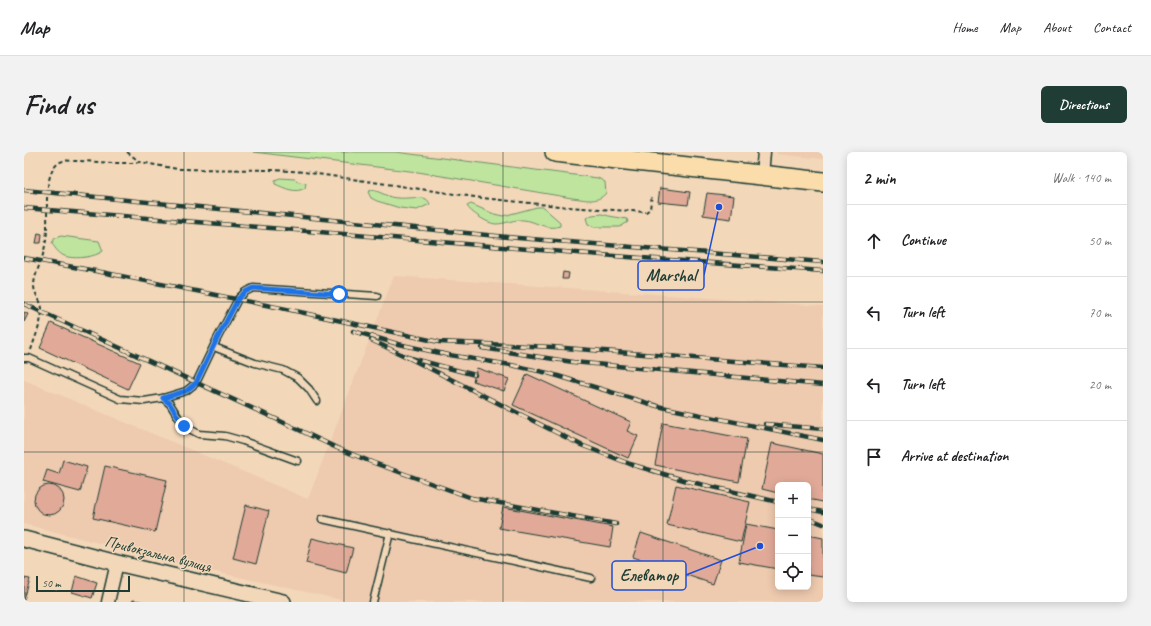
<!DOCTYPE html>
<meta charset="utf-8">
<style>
body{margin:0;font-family:Caveat,sans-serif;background:#f2f2f2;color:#202124}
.controls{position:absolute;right:12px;bottom:12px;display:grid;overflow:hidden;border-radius:6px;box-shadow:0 2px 10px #0003}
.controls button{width:36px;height:36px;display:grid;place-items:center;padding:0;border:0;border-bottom:1px solid #e0e0e0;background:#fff;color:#202124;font:20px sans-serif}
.scale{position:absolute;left:12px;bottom:10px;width:94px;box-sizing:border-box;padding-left:4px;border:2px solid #1f3d34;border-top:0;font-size:11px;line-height:14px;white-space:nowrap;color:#1f3d34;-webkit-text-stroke:3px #f3d7b9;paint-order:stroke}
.stop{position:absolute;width:12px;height:12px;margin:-9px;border:3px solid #1a73e8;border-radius:50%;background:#fff}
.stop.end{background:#1a73e8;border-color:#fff;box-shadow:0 1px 4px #0008}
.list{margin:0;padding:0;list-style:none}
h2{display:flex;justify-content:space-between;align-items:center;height:52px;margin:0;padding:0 16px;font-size:17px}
h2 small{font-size:13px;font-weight:400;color:#757577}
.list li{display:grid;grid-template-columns:26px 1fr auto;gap:12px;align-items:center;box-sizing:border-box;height:72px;padding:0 16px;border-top:1px solid #e0e0e0}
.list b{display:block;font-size:15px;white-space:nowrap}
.list em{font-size:13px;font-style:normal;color:#757577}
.icon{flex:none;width:22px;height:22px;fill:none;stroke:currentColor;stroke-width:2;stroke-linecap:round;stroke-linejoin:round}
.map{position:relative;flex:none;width:799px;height:450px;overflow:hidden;border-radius:6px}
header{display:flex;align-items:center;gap:24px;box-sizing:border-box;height:56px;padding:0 20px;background:#fff;border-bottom:1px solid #e0e0e0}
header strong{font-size:19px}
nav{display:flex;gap:22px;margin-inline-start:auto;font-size:14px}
.intro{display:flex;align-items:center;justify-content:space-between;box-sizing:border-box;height:96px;padding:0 24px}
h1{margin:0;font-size:28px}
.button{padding:10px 18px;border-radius:6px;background:#1f3d34;color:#fff;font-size:14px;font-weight:700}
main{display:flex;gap:24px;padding:0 24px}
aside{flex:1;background:#fff;border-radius:6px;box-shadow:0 2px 10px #0003}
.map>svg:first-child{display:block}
</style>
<header>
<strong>Map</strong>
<nav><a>Home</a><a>Map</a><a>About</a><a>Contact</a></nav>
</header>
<div class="intro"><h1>Find us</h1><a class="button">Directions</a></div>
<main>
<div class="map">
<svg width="799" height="450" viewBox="0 0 799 450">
<rect width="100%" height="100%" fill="#f3d7b9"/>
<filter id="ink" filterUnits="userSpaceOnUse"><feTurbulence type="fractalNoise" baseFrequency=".025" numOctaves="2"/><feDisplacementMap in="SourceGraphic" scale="8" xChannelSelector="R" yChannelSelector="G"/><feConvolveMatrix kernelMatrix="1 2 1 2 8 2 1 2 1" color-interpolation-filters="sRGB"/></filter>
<g filter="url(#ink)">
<g fill="#eecaaf" fill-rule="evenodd">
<polygon points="753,0 799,0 799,7 753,2"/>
<path d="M370,124L799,154V450H327L174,416L0,372V228L284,347ZM754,333H784V435H754Z"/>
</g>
<g fill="#bfe49e" stroke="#6f9069">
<path d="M229,0H371L574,26L581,30L582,41C573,52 560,47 548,46L394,20Z"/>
<path d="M256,26L271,27L275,30L282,31L281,36C271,42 261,36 251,32V28Z"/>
<path d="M347,38C357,39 363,46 374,46C380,47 398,44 402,47C404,48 405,50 406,52L393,58L376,56L353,49L347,46L344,40Z"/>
<path d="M447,52L470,62L479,64L513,55H519L536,70V74C523,79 512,69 500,68C490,67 481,72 472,72C464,72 446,60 443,54Z"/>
<polygon points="578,62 585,64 603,67 604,70 596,75 570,75 564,72 562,66 568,63"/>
<path d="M37,84L75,89L79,99C71,105 54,107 44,105C37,104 31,97 28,91L31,86Z"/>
</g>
<g fill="#e1aa98" stroke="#1f3d34">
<polygon points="636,36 666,40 664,53 634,50"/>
<polygon points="683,41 710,44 707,67 679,63"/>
<polygon points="14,81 18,82 17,91 12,91"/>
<polygon points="539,120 545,121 544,127 538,127"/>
<polygon points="0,160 4,162 0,170"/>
<polygon points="27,171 116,211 104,237 16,196"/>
<polygon points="453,216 485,227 480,239 449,229"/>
<polygon points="503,222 607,270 603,279 614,284 604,306 489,253"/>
<polygon points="639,271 723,287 715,330 631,313"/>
<polygon points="748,291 799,302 799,350 784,347 784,333 754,333 754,341 738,337"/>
<polygon points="39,308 63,315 56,340 19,330 23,318 35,322"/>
<polygon points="81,314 143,328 131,380 69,366"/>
<circle cx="25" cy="348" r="15"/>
<polygon points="652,333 726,350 717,390 643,373"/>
<polygon points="222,353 245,359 232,412 209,406"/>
<polygon points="479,355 589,375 586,395 475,376"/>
<polygon points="722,372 754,378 754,417 715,410"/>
<polygon points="617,381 697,408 689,432 609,405"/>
<polygon points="784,383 799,386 799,425 784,423"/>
<polygon points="288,386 329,396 322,421 282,411"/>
<polygon points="52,424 73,431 68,446 48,440"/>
<polygon points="0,426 6,427 0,448"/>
<polygon points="109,448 122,450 108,450"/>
</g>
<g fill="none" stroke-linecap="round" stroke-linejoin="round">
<g stroke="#1f3d34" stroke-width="9">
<g id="service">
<polyline points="190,195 231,211 259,218 274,226 285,237 293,249"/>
<polyline points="0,206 5,206 96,247 120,249 139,246 162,239 172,231 193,187 214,147 221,140 229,136 353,144"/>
<polyline points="139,246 146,252 160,274 175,282 201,284 219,289 274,309"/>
<polyline points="298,367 567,426"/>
<polyline points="349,450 366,381"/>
</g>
</g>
<g stroke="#1f3d34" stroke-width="15">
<g id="minor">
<polyline points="738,23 740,0"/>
<polyline points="84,450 93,411"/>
</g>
</g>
<g stroke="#1f3d34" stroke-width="18">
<polyline id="tertiary" points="0,387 93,411 259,450"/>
</g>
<g stroke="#1f3d34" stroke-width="22">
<polyline id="primary" points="531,0 799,30"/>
</g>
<g stroke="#1f3d34" stroke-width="2" stroke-dasharray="4 3" stroke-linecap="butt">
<polyline points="103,0 116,10 153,17 251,18 280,20 458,46 544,55 622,60 626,57 628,42"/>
<path d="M7,198C11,185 17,172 18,159C19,150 10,143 10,134C10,122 18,110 20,98C22,91 23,82 23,74C24,59 18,15 39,9C42,8 47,9 51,9C73,9 94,13 115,10"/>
</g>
<use href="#service" stroke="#f3d7b9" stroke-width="6"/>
<use href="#minor" stroke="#f3d7b9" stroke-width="12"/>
<use href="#tertiary" stroke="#f3d7b9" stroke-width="15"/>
<use href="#primary" stroke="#faddab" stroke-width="19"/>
<g stroke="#1f3d34" stroke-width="4.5">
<g id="rail">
<polyline points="0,38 494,86 799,110"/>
<polyline points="0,56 590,104 799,119"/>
<polyline points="0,106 77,120 262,157 415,190 528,195 799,216"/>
<polyline points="0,152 252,267 313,296 350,311 448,346 592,372"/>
<polyline points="329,179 374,192 425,203 487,213 524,221 633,254 799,288"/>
<polyline points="347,188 383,205 451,223"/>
<polyline points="458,196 549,210 799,233"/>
<polyline points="383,205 557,293 606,312 663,329 754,350"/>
<polyline points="741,272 799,277"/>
<polyline points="784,357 799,360"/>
<polyline points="784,366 799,372"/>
</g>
</g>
<use href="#rail" stroke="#f3d7b9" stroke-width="3" stroke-dasharray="9" stroke-linecap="butt"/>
</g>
</g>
<g fill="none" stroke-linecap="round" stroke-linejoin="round" filter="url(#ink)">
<polyline stroke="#1a73e8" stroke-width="5" points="160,274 146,252 139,246 162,239 172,231 193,187 214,147 221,140 229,136 315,142"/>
</g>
<path fill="none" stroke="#1f3d34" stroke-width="1" stroke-opacity="0.55" d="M160,0V450M320,0V450M479,0V450M639,0V450M0,150H799M0,300H799"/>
<g text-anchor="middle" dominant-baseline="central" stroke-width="3" stroke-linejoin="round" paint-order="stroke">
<g font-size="16" fill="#1f3d34" stroke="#f3d7b9">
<text transform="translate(134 402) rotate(14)">Привокзальна вулиця</text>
</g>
</g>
<path fill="none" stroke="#1d4ed8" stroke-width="1.5" d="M695 55L680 123M736 394L662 423"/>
<g fill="#1d4ed8" stroke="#f3d7b9" stroke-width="1.5">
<circle cx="695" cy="55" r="4"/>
<circle cx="736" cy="394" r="4"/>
</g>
<g fill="#f3d7b9" stroke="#1d4ed8" stroke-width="1.5">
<rect x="614" y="109" width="66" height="29" rx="4"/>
<rect x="588" y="409" width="74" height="29" rx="4"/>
</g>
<g font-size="17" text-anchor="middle" font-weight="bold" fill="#1f3d34">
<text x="647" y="129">Marshal</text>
<text x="625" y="429">Елеватор</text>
</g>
</svg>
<div class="controls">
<button>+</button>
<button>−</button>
<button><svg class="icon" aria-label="locate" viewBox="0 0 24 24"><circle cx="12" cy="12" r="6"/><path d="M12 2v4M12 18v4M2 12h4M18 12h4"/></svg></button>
</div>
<div class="scale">50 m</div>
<div class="stop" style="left:315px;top:142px"></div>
<div class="stop end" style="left:160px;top:274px"></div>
</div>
<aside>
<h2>2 min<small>Walk · 140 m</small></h2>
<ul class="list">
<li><svg class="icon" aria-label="ahead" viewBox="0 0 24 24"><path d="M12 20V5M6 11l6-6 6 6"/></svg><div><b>Continue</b></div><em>50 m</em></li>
<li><svg class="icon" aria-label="left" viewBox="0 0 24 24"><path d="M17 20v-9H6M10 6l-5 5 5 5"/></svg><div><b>Turn left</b></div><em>70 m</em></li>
<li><svg class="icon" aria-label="left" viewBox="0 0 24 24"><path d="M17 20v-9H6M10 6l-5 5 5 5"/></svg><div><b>Turn left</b></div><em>20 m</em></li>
<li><svg class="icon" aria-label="arrive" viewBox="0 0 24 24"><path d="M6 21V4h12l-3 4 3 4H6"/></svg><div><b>Arrive at destination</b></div></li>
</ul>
</aside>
</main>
